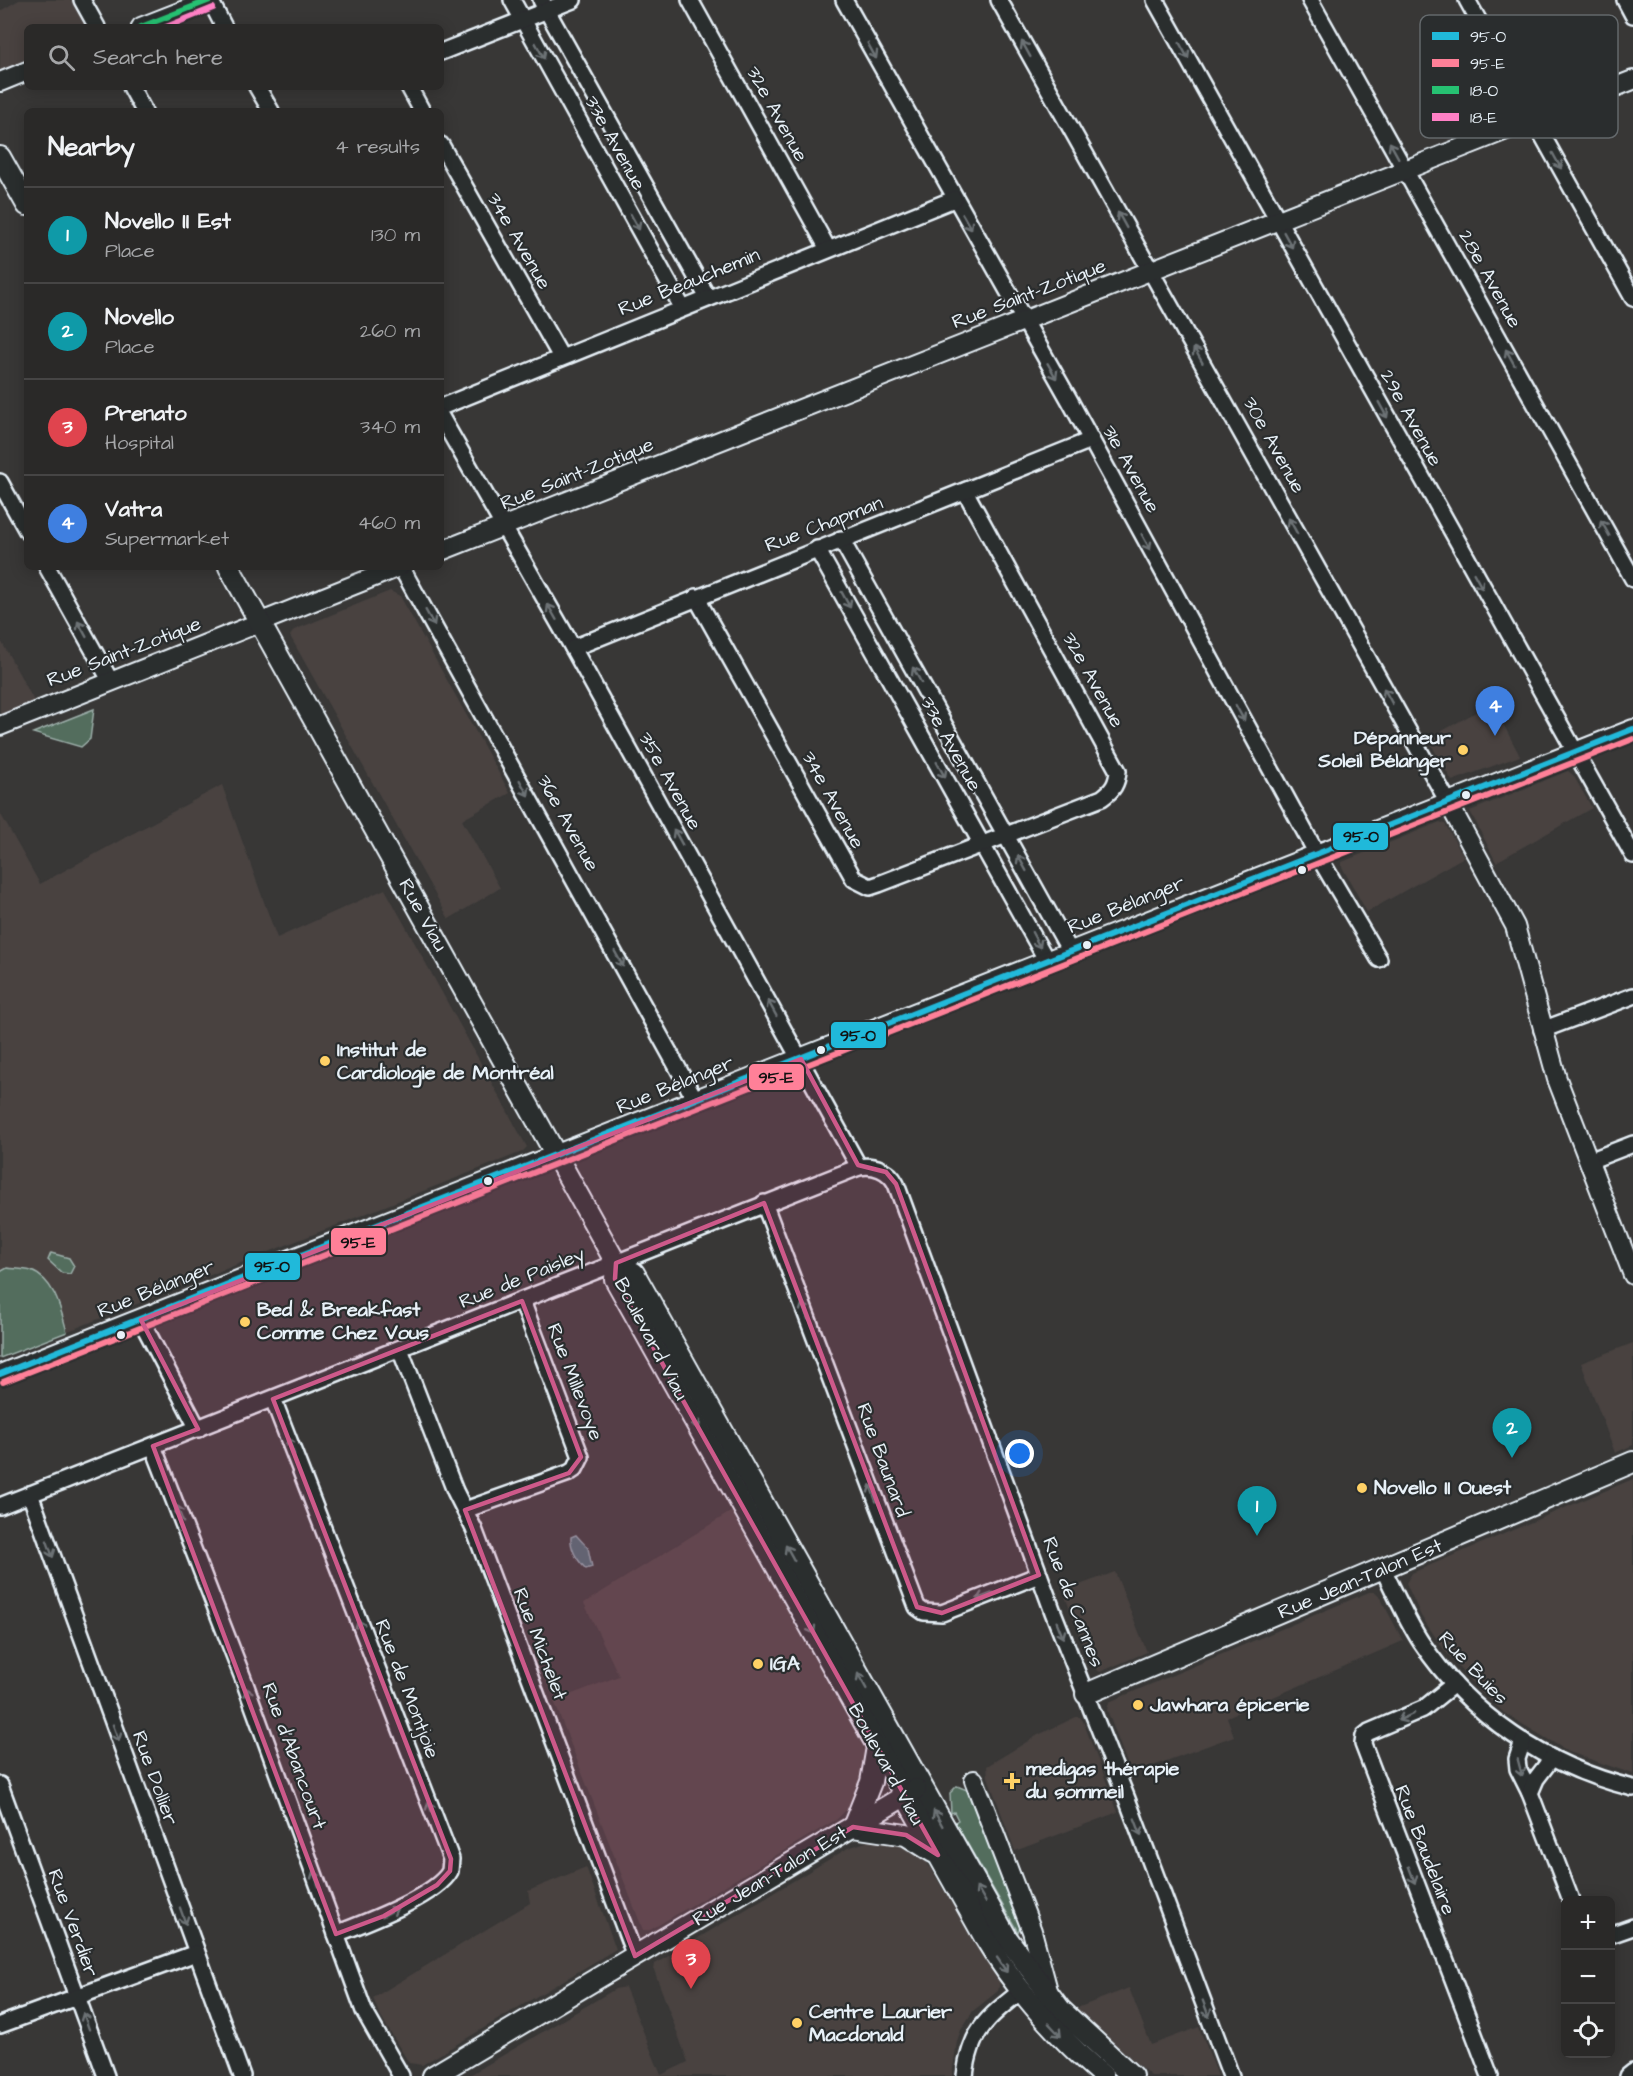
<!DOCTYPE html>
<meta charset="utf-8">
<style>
body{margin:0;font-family:"Architects Daughter",sans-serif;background:#323130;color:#f1f3f6}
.controls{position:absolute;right:18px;bottom:18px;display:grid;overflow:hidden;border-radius:9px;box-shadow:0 3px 15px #0003}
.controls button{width:54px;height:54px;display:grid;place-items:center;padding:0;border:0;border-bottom:2px solid #464545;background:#2a2928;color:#f1f3f6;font:30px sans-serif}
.you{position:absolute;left:1020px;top:1454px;width:21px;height:21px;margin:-15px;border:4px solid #fff;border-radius:50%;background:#1a73e8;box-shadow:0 0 0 9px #1a73e833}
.badge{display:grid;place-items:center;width:39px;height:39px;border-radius:50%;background:#d6ab8b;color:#fff;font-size:20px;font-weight:700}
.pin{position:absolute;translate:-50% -50px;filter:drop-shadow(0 2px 3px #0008)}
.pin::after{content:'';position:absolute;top:32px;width:21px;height:18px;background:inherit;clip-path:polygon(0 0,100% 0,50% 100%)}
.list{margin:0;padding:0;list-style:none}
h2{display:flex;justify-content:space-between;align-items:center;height:78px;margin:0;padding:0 24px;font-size:26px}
h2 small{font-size:20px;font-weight:400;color:#a5a6a8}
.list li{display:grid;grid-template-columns:39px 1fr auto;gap:18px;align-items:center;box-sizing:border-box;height:96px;padding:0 24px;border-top:2px solid #464545}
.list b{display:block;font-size:22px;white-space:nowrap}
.list p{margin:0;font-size:20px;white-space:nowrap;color:#a5a6a8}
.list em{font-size:20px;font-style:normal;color:#a5a6a8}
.icon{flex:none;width:33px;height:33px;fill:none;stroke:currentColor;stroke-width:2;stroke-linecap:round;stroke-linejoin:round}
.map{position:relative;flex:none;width:1633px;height:2076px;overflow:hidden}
.search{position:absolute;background:#2a2928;box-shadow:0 3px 15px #0003;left:24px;top:24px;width:420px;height:66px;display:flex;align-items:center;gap:15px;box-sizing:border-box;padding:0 21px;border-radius:9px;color:#a5a6a8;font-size:22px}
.panel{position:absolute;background:#2a2928;box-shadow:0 3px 15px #0003;left:24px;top:108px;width:420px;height:462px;border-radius:9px}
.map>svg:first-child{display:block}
</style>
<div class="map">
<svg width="1633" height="2076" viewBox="0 0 1633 2076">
<rect width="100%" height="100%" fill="#383736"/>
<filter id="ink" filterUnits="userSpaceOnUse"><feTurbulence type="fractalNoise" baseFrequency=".0167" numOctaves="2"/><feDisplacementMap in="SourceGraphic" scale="12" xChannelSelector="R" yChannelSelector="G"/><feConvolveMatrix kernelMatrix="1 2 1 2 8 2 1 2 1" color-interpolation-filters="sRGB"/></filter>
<g filter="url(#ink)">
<g fill="#484240">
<polygon points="19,0 78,0 92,27 27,27 27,74 0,88 0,11"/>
<polygon points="390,591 400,596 510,793 462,820 500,888 449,919 290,636 294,630"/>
<polygon points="0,639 39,710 0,726"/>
<polygon points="1492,703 1520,756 1452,781 1428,739"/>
<polygon points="1568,771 1573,775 1592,808 1496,862 1470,811"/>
<polygon points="222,785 277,938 385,889 527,1147 522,1152 0,1358 0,813 40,884"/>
<polygon points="1440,822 1445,824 1464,857 1367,912 1342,867 1342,862"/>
<polygon points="1633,1343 1633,1445 1615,1453 1581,1363"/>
<polygon points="1633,1479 1633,1774 1569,1752 1504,1713 1480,1691 1445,1651 1421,1616 1406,1583 1412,1573"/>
<polygon points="732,1511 863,1746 865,1755 863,1778 853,1803 837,1819 650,1930 643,1930 554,1701 619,1676 584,1603"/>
<polygon points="1115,1572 1147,1652 1100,1672 1091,1666 1063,1591"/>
<polygon points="1369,1592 1374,1592 1380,1597 1403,1641 1227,1717 1234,1736 1131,1774 1107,1710 1109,1702"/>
<polygon points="1076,1717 1080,1717 1083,1721 1118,1812 1015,1851 988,1777 987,1766 1038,1735"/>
<polygon points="872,1840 903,1844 926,1861 1000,1981 998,1991 973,2011 961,2030 957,2041 952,2076 468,2076 615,1989 625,1987 661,2075 688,2062 654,1970 655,1964 848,1848"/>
<polygon points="586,1867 616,1949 422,2065 409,2063 379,2014 373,1998 530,1903 528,1891"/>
<polygon points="1129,1988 1151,2045 1199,2027 1218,2076 1151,2076 1078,2011 1077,2008"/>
</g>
<g fill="#526d5d" stroke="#9dafaa" stroke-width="1.5">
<polygon points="94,709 90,739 81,747 33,733"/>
<polygon points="51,1253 69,1258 74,1266 70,1274 62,1273 48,1260"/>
<path d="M7,1268C14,1269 24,1269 31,1271C55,1280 61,1310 67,1332L0,1358V1272Z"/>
<polygon points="957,1786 967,1790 970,1797 1020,1927 1018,1932 955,1822 958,1820 954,1812 951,1813 950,1793"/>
</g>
<path fill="#49666c" stroke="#899ea4" stroke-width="1.5" d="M576,1535L588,1548L592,1567L586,1569C577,1560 570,1549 571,1537Z"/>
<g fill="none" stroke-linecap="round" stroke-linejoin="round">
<g stroke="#e8f1f8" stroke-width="20">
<g id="minor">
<polyline points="82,0 97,27"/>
<polyline points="210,0 224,27"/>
<polyline points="512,0 682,307"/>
<polyline points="541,0 708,298"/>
<polyline points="690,0 828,249"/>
<polyline points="844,0 1070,401 1317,854 1379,959"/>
<polyline points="999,0 1448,802"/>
<polyline points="1155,0 1633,855"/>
<polyline points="1310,0 1633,579"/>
<polyline points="1467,0 1633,298"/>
<polyline points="1625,0 1633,15"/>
<polyline points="441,52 573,0"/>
<polyline points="131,87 144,111"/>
<polyline points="257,87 271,111"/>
<polyline points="409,87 422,111"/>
<polyline points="441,145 561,357"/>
<polyline points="441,407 954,199"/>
<polyline points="441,417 573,648 859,1167"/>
<polyline points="0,482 27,531"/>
<polyline points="841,539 1070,951"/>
<polyline points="817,549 1047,961"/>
<polyline points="47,567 110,680"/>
<polyline points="401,567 696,1101"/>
<path d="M696,597L854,879L870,887L879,884L1102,798C1113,790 1117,784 1118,771L965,491"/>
<polyline points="573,648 1091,440"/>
<polyline points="1542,1030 1633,996"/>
<polyline points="1589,1161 1633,1144"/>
<polyline points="764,1203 917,1607 924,1612 942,1613 1039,1575"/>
<polyline points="141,1320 198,1429"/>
<polyline points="400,1349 455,1491 474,1529 635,1956"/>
<path d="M273,1399L451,1859L450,1871C437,1896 364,1923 336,1934"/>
<polyline points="153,1446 243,1678 364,2011 401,2076"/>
<polyline points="30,1494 242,2076"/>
<path d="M0,1506L859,1167C874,1164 889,1170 896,1184L1053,1612L1127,1799L1231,2076"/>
<polyline points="465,1510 569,1473 575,1469 581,1457 522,1301"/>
<path d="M1383,1569C1395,1593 1406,1619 1421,1642C1470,1716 1547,1767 1633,1788"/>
<polyline points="1454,1684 1423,1709 1369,1732 1364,1736 1363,1744 1490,2076"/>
<polyline points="1523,1741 1517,1759 1518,1769 1530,1793 1571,1900"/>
<polyline points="0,1785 106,2076"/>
<polyline points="1530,1793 1536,1779 1552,1758"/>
<polyline points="1610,1935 1633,1927"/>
<polyline points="0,2025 196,1953"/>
<path d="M965,2076C970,2031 987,2018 1021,1991"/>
<polyline points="1628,2076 1633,2072"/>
</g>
</g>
<g stroke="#e8f1f8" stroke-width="22">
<g id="tertiary">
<polyline points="141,27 210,0"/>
<polyline points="0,82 27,71"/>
<polyline points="441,551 1633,80"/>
<polyline points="0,726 399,567"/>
<polyline points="1448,802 1515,926 1557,1079 1633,1275"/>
<polyline points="0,1374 1633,729"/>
<polyline points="974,1780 1032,1931 1049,1994"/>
</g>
</g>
<g stroke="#e8f1f8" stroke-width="24">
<g id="secondary">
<polyline points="0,157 27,205"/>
<polyline points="229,567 616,1263"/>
<polyline points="616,1263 634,1273 1007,1938 1060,2009 1132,2076"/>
<path d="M616,1263L615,1279L985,1938C1016,1990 1057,2036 1103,2076"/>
<polyline points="1086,1694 1633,1462"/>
<polyline points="853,1827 906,1835 933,1852"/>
<polyline points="853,1827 871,1782 877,1747"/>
<polyline points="433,2076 916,1789"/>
</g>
</g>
<use href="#minor" stroke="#2a2d2e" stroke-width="15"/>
<use href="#tertiary" stroke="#2a2d2e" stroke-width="18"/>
<use href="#secondary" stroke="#2a2d2e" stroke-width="20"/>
<g stroke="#2a2d2e" stroke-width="10">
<polyline id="bus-1" points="0,1374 1633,729"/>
</g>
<g stroke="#2a2d2e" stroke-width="10">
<polyline id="bus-2" points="3,1382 1633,739"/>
</g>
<g stroke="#2a2d2e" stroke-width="10">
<polyline id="bus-3" points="141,27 210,0"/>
</g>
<g stroke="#2a2d2e" stroke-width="10">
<polyline id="bus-4" points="166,27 213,8"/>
</g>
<use href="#bus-1" stroke="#20b9da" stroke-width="6"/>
<use href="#bus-2" stroke="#ff8098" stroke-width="6"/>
<use href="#bus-3" stroke="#26c172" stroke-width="6"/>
<use href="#bus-4" stroke="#ff80c5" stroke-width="6"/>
</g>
<defs><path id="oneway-shaft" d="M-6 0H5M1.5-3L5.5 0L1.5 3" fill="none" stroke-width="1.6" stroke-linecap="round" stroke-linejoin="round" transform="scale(1.5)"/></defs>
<g stroke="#6c7275">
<use href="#oneway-shaft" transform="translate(1026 49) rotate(-119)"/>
<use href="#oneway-shaft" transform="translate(540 51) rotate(61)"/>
<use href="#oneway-shaft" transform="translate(872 51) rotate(61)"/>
<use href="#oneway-shaft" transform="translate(1184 51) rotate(61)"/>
<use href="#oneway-shaft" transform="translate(1394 150) rotate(-119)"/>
<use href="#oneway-shaft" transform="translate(1557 161) rotate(61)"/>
<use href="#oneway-shaft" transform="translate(1122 220) rotate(-119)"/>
<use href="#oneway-shaft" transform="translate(635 222) rotate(61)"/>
<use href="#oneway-shaft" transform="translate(967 222) rotate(60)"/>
<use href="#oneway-shaft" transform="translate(1288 240) rotate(61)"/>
<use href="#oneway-shaft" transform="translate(1198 355) rotate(-120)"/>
<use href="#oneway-shaft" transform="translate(1510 357) rotate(-119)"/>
<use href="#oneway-shaft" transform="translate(1052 371) rotate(60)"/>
<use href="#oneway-shaft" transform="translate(1383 410) rotate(61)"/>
<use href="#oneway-shaft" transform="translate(1293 526) rotate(-119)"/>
<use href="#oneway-shaft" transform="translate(1605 528) rotate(-119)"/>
<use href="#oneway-shaft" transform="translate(1146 542) rotate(61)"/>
<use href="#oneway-shaft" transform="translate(1478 581) rotate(61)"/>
<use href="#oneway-shaft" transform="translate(846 600) rotate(61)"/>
<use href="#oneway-shaft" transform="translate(552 612) rotate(-120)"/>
<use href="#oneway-shaft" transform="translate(430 618) rotate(61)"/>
<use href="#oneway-shaft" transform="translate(82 629) rotate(-119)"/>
<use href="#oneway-shaft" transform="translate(917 675) rotate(-119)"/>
<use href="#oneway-shaft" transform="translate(1388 696) rotate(-119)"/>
<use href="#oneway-shaft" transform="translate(1240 713) rotate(61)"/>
<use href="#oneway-shaft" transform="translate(941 770) rotate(61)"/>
<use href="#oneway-shaft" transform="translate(524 788) rotate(61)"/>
<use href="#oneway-shaft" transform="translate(678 837) rotate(-119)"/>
<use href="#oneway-shaft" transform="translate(1022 863) rotate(-119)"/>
<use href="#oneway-shaft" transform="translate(1036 940) rotate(62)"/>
<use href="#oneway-shaft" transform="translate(619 959) rotate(61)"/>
<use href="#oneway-shaft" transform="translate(772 1008) rotate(-119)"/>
<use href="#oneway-shaft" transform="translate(805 1311) rotate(-110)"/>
<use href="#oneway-shaft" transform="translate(695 1421) rotate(61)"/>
<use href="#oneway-shaft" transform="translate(291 1446) rotate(-111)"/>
<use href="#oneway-shaft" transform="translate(873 1493) rotate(-110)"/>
<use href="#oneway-shaft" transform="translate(180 1514) rotate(-111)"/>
<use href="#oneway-shaft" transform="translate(50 1549) rotate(70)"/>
<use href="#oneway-shaft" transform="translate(790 1553) rotate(-119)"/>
<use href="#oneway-shaft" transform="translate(985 1596) rotate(159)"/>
<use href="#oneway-shaft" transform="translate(810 1626) rotate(61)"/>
<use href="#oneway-shaft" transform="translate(361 1628) rotate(-111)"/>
<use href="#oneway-shaft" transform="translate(1060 1630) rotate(68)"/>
<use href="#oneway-shaft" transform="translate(862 1681) rotate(-119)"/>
<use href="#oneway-shaft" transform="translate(249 1696) rotate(-110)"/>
<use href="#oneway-shaft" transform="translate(1406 1717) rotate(156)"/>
<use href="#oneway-shaft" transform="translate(116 1733) rotate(70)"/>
<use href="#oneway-shaft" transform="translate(1520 1768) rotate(75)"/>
<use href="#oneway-shaft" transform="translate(431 1810) rotate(-111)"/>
<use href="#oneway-shaft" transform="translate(938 1818) rotate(-119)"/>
<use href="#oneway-shaft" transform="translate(1138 1827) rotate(69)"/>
<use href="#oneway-shaft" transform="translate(1412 1875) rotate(69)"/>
<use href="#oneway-shaft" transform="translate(316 1879) rotate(-110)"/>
<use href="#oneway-shaft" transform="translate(981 1894) rotate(-120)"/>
<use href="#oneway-shaft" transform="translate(390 1912) rotate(-29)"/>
<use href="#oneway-shaft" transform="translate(183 1916) rotate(70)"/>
<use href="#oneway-shaft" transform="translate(1002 1965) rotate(56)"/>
<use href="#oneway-shaft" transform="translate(1206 2009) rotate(69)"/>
<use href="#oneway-shaft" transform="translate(86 2021) rotate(-110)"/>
<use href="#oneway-shaft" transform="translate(1055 2030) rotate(47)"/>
</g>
</g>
<path fill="#cd598a" fill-opacity="0.2" stroke="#cd598a" stroke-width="4.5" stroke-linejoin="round" d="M801,1059L858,1165L886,1172L896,1184L1039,1575L942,1613L917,1607L764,1203L616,1263L615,1279L938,1855L906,1835L853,1827L635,1956L465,1510L569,1473L581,1457L522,1301L273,1399L451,1859L450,1871L437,1885L384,1916L336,1934L153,1446L198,1429L141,1320Z"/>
<g fill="#ffd166" stroke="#2a2d2e" stroke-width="2">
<circle cx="1463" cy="750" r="6"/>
<circle cx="325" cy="1061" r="6"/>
<circle cx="245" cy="1322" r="6"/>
<circle cx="1362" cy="1488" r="6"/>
<circle cx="758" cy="1664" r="6"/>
<circle cx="1138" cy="1705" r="6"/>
<path d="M1009 1772h6v6h6v6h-6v6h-6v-6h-6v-6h6z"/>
<circle cx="797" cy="2023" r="6"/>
</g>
<g fill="#e8f1f8" stroke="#2a2d2e" stroke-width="2">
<circle cx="1466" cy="795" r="5"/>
<circle cx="1302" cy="870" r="5"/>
<circle cx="1087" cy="945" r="5"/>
<circle cx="821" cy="1050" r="5"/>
<circle cx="488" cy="1181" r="5"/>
<circle cx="121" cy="1335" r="5"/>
</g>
<g text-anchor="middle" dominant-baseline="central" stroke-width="4.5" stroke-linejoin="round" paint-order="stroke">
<g font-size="20" fill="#e8f1f8" stroke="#2a2d2e">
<text transform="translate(777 114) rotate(61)">32e Avenue</text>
<text transform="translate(615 143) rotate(61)">33e Avenue</text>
<text transform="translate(519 241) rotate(60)">34e Avenue</text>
<text transform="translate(1490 279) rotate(61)">28e Avenue</text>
<text transform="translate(689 282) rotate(-22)">Rue Beauchemin</text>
<text transform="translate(1029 294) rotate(-21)">Rue Saint-Zotique</text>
<text transform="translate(1411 418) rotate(61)">29e Avenue</text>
<text transform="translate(1274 445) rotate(61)">30e Avenue</text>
<text transform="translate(1131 469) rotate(61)">31e Avenue</text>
<text transform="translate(577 474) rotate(-22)">Rue Saint-Zotique</text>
<text transform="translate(824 524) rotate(-21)">Rue Chapman</text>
<text transform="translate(124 652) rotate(-21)">Rue Saint-Zotique</text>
<text transform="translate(1093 680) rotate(61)">32e Avenue</text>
<text transform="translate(951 744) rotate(61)">33e Avenue</text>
<text transform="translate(670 781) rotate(61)">35e Avenue</text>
<text transform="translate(833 800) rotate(61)">34e Avenue</text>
<text transform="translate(568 823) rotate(61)">36e Avenue</text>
<text transform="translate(1126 905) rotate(-22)">Rue Bélanger</text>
<text transform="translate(423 915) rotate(61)">Rue Viau</text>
<text transform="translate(675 1085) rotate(-22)">Rue Bélanger</text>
<text transform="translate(522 1278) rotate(-22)">Rue de Paisley</text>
<text transform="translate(156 1289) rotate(-22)">Rue Bélanger</text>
<text transform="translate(651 1339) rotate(62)">Boulevard Viau</text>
<text transform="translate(575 1382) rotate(69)">Rue Millevoye</text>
<text transform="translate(883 1460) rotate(70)">Rue Baunard</text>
<text transform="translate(1360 1579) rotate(-23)">Rue Jean-Talon Est</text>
<text transform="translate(1073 1602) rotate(69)">Rue de Cannes</text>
<text transform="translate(540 1644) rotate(69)">Rue Michelet</text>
<text transform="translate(1473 1668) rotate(47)">Rue Buies</text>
<text transform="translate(407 1689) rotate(69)">Rue de Montjoie</text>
<text transform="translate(294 1756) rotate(70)">Rue d'Abancourt</text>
<text transform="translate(886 1764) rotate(61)">Boulevard Viau</text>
<text transform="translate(155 1778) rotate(70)">Rue Dollier</text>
<text transform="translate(1425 1850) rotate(69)">Rue Baudelaire</text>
<text transform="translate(770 1876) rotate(-31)">Rue Jean-Talon Est</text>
<text transform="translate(73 1923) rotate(70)">Rue Verdier</text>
</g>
<g font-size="20" font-weight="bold" fill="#e8f1f8" stroke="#2a2d2e" text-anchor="start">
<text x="1451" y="738" text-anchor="end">Dépanneur<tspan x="1451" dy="23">Soleil Bélanger</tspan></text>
<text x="337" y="1050">Institut de<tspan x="337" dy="23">Cardiologie de Montréal</tspan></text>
<text x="257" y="1310">Bed &amp; Breakfast<tspan x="257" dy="23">Comme Chez Vous</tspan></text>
<text x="1374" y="1488">Novello II Ouest</text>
<text x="770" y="1664">IGA</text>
<text x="1150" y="1705">Jawhara épicerie</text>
<text x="1026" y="1769">medigas thérapie<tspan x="1026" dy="23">du sommeil</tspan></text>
<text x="809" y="2012">Centre Laurier<tspan x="809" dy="23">Macdonald</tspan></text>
</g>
</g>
<rect x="1420" y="15" width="198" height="123" rx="9" fill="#2a2d2e" stroke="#63686b" stroke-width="1.5"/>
<rect x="1432" y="32" width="27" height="8" fill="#20b9da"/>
<rect x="1432" y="59" width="27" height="8" fill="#ff8098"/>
<rect x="1432" y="86" width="27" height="8" fill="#26c172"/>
<rect x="1432" y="113" width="27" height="8" fill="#ff80c5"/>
<g font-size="16" fill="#e8f1f8">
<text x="1470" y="42">95-O</text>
<text x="1470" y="69">95-E</text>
<text x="1470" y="96">18-O</text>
<text x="1470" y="123">18-E</text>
</g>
<g stroke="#2a2d2e" stroke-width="2">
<rect x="1332" y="822" width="57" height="29" rx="6" fill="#20b9da"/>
<rect x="830" y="1021" width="57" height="28" rx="6" fill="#20b9da"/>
<rect x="748" y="1063" width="57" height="28" rx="6" fill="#ff8098"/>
<rect x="330" y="1227" width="57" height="29" rx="6" fill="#ff8098"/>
<rect x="244" y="1252" width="57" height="29" rx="6" fill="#20b9da"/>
</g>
<g font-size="16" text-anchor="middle" font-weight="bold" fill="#111">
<text x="1361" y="842">95-O</text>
<text x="858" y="1041">95-O</text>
<text x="776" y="1083">95-E</text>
<text x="358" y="1248">95-E</text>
<text x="272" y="1272">95-O</text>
</g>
</svg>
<div class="controls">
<button>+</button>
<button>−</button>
<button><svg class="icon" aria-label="locate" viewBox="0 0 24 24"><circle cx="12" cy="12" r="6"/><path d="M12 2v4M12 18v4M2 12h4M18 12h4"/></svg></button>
</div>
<div class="you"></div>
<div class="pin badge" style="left:1257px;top:1536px;background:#0f9aa8">1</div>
<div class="pin badge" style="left:1512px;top:1458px;background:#0f9aa8">2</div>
<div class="pin badge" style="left:691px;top:1989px;background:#e0444e">3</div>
<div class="pin badge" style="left:1495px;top:736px;background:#3f7fe0">4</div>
<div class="search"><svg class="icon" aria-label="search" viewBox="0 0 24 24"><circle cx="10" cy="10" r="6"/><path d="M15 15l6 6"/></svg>Search here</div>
<section class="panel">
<h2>Nearby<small>4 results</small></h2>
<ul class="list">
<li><span class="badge" style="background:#0f9aa8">1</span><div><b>Novello II Est</b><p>Place</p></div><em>130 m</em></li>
<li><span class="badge" style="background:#0f9aa8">2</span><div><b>Novello</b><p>Place</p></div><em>260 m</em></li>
<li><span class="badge" style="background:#e0444e">3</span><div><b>Prenato</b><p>Hospital</p></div><em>340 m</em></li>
<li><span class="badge" style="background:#3f7fe0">4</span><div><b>Vatra</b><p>Supermarket</p></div><em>460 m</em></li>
</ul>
</section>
</div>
